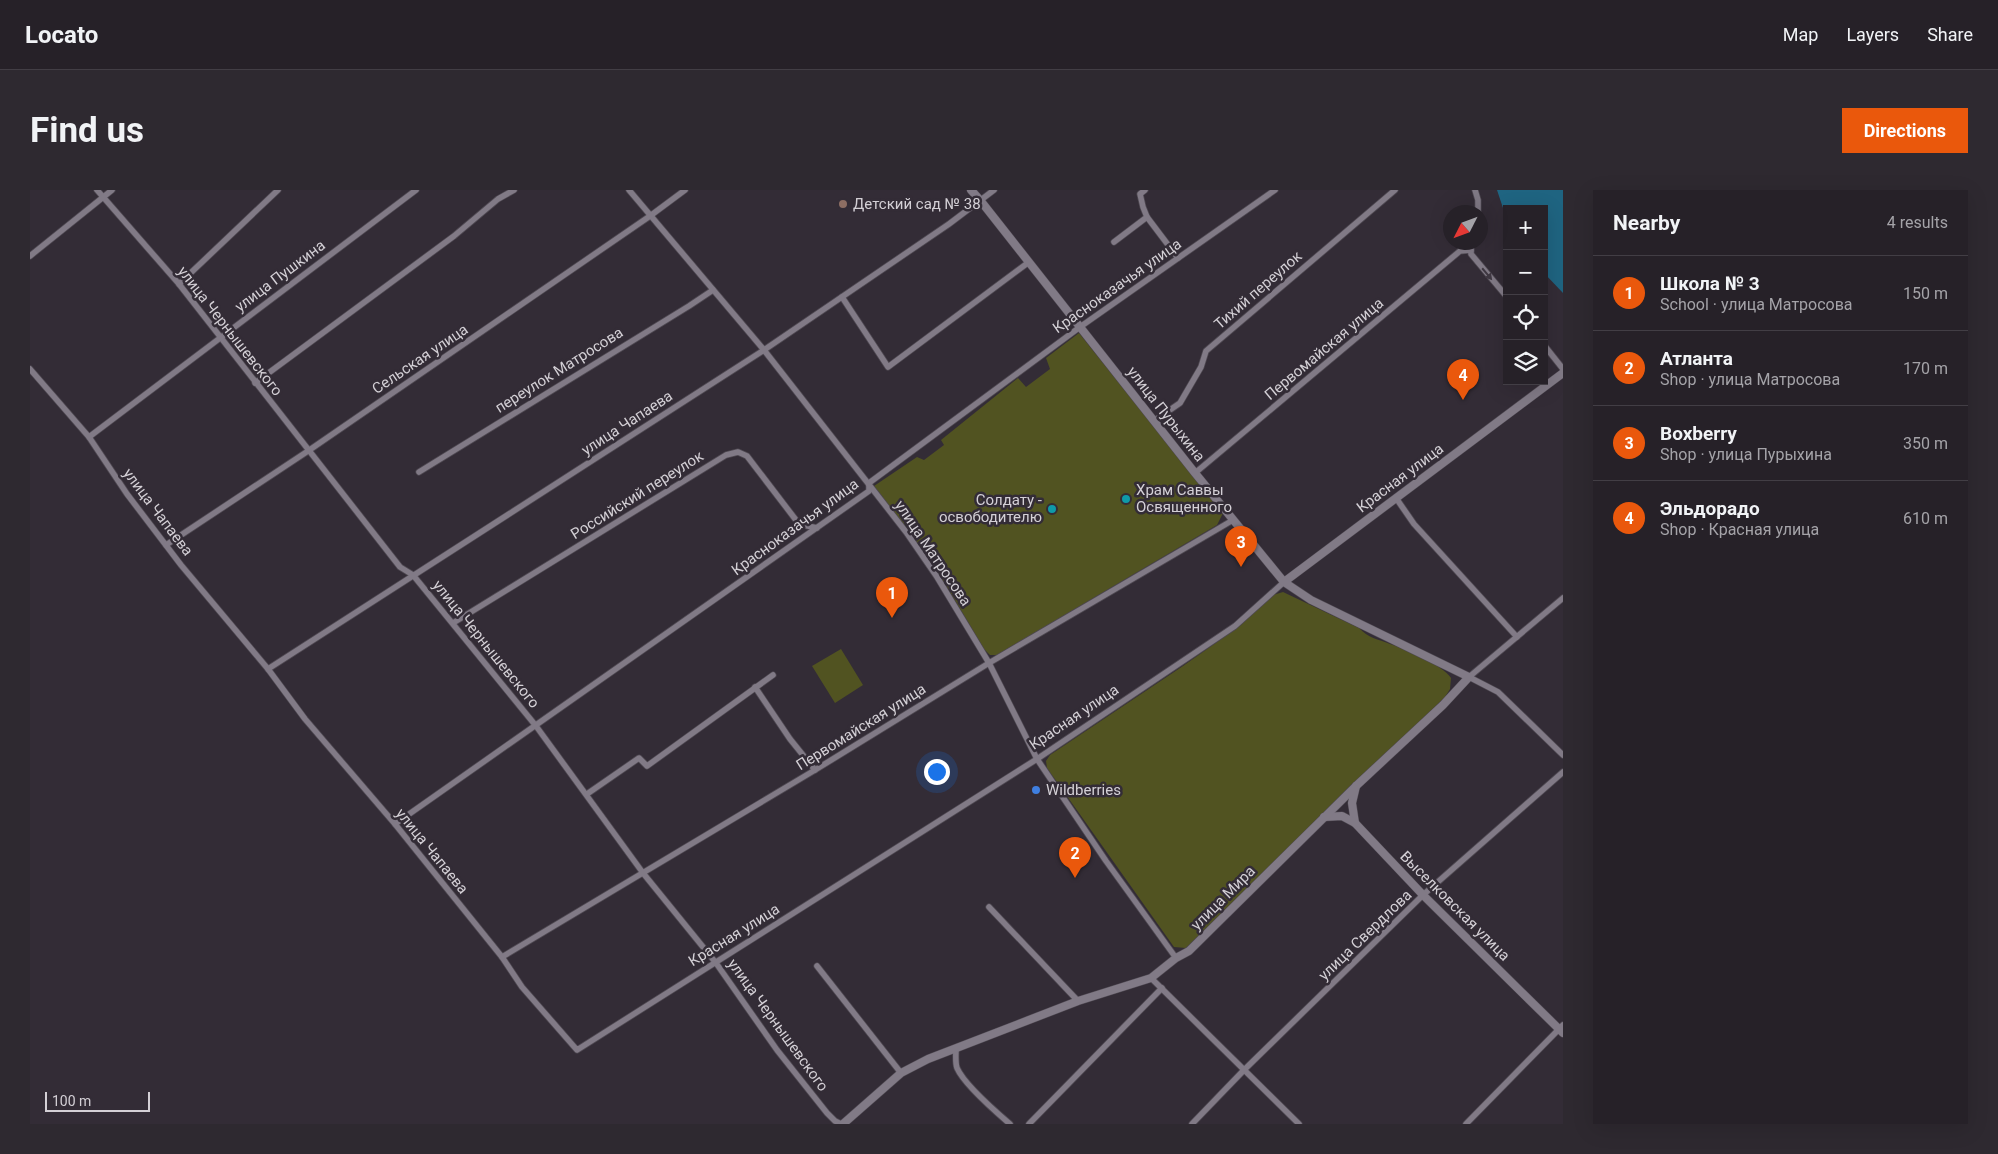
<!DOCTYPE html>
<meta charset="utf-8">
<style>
body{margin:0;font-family:Roboto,sans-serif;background:#2e2930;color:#f1f3f6}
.controls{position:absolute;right:15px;top:15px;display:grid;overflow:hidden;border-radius:0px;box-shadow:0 5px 20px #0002}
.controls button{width:45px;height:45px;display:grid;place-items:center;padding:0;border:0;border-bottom:1px solid #423e45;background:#262128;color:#f1f3f6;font:25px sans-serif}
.compass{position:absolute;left:1413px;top:15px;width:45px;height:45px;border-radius:50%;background:#262128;box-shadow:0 5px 20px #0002;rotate:228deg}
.scale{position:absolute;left:15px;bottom:12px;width:105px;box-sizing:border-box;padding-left:5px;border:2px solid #d4d0d6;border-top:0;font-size:14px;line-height:18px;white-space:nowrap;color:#d4d0d6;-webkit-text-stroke:4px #332c36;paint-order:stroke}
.you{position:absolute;left:906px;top:581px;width:18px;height:18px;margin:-12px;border:4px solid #fff;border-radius:50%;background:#1a73e8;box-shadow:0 0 0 8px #1a73e833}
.badge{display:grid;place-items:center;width:32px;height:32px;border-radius:50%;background:#ea580c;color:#fff;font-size:16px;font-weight:700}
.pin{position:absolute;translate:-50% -41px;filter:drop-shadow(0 1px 2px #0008)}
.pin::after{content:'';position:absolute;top:26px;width:18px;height:15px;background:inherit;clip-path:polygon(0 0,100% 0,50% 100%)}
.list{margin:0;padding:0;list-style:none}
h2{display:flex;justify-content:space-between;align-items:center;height:65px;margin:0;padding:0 20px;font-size:21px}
h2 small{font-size:16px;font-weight:400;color:#a4a3a8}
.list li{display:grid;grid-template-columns:32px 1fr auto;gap:15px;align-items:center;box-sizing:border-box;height:75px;padding:0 20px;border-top:1px solid #423e45}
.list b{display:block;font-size:19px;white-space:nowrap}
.list p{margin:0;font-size:16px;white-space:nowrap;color:#a4a3a8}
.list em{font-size:16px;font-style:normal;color:#a4a3a8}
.icon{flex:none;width:28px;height:28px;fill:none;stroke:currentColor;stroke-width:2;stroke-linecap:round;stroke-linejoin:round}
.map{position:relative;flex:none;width:1533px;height:934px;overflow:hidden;border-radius:0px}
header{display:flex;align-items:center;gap:30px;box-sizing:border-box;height:70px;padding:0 25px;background:#262128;border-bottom:1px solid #423e45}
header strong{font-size:24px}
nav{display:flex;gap:28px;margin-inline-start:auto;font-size:18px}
.intro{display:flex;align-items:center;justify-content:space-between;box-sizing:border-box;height:120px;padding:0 30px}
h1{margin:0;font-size:35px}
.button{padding:12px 22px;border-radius:0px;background:#ea580c;color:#fff;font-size:18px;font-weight:700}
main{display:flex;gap:30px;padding:0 30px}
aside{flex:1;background:#262128;border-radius:0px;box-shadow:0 5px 20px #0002}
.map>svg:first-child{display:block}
</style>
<header>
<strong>Locato</strong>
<nav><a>Map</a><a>Layers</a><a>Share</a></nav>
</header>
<div class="intro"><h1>Find us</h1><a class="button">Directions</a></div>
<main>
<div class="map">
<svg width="1533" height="934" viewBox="0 0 1533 934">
<rect width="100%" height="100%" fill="#332c36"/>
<g fill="#515321">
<polygon points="1049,143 1193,323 1187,335 967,465 960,465 954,459 903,373 844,296 887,267 894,270 914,255 911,250 988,188 996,197 1020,179 1016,168"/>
<path d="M1253,402L1329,438C1338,448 1348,449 1360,454C1375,459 1413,475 1421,488L1420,499L1415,507L1156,758L1144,757L1017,578L1016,571L1020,565L1153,476L1207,438L1243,405Z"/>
<polygon points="811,459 833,495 805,513 782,476"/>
</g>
<polygon fill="#1f6481" points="1467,0 1533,0 1533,103 1514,83 1514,19 1477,19 1477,30"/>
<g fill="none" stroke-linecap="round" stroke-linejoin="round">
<g stroke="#4f4952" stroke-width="7">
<g id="street">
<polyline points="67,0 149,94 370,377 383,385 506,536 613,683 686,773 747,860 797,923 805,931 811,934"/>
<polyline points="599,0 734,160 876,342 907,387 959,473 1007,569 1076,671 1146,768"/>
<polyline points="1445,0 1448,10 1448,22"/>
<polyline points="1117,27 1148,68"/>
<polyline points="1084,52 1117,27 1113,17 1110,4 1115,0"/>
<polyline points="1441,52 1441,64 1477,107"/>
<polyline points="0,66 82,0"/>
<polyline points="149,94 248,0"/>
<polyline points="812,107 858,177 999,72"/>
<polyline points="1514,155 1533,179"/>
<polyline points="0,179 59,247 97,304 151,375 238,479 275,529 365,634 472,767 492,797 547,860 1007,569 1205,436 1254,392"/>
<polyline points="225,193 424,46 468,9 484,0"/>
<polyline points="1124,231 1150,213 1171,177 1176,161 1365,0"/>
<polyline points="59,247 386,0"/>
<polyline points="389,282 659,116 683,100"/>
<polyline points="1165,283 1430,61 1441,60"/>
<polyline points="1366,308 1384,334 1487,447"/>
<polyline points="136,355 278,261 620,26 655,0"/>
<polyline points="1533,408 1439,487 1468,502 1533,565"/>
<polyline points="423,433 696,265 708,262 717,266 769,334 787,338"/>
<polyline points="238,479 734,160 919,34 964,0"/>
<polyline points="725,497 760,549 785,580"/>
<polyline points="557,604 609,568 617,576 743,485"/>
<polyline points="365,634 839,301 839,293 1050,137 1245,0"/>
<polyline points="959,717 1048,811"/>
<polyline points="472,767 785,580 959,473 1203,330"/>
<polyline points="787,776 871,883"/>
<polyline points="1121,788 1269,934"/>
<path d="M926,858C926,864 925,872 927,878C934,894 966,922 980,934"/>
<polyline points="999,934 1132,798"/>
<polyline points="1162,934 1214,880 1393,705 1533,582"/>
<polyline points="1436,934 1533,835"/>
</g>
</g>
<g stroke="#4f4952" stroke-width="9">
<g id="secondary">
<polyline points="1254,392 1533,183"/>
<polyline points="1326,596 1322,613 1325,633 1393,705 1533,843"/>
<polyline points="1294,627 1312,626 1325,633"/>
<polyline points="813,934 871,883 898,869 1048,811 1121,788 1146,768 1159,761 1326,596 1413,515 1439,487 1281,410 1254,392 1165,283 950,10 941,0"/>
</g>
</g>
<use href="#street" stroke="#817a86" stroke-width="5.5"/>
<use href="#secondary" stroke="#817a86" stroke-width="8"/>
</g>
<defs><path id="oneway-solid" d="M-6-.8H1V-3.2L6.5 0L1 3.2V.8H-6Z" transform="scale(1.25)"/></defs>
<use fill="#3f3842" href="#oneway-solid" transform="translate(1457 84) rotate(50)"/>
<circle fill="#8d6e63" stroke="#332c36" stroke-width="2" cx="813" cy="14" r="5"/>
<g fill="#0f9aa8" stroke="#332c36" stroke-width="2">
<circle cx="1096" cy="309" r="5"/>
<circle cx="1022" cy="319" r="5"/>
</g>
<circle fill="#3f7fe0" stroke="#332c36" stroke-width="2" cx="1006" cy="600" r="5"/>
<g text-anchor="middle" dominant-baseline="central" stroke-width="5" stroke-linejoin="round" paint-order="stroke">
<g font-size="15" fill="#d4d0d6" stroke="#332c36" text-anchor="start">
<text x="823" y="14">Детский сад № 38</text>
<text x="1106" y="300">Храм Саввы<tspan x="1106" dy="17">Освященного</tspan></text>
<text x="1012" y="310" text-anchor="end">Солдату -<tspan x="1012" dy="17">освободителю</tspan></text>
<text x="1016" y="600">Wildberries</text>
</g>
<g font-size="15" fill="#d4d0d6" stroke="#332c36">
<text transform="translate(250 86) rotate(-37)">улица Пушкина</text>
<text transform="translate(1087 96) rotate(-35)">Красноказачья улица</text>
<text transform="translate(1228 100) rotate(-41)">Тихий переулок</text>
<text transform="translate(200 141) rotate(52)">улица Чернышевского</text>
<text transform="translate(1294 159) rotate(-40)">Первомайская улица</text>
<text transform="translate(390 169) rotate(-34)">Сельская улица</text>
<text transform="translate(529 180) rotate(-32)">переулок Матросова</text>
<text transform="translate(1136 224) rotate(52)">улица Пурыхина</text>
<text transform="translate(597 233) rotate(-33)">улица Чапаева</text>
<text transform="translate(1370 288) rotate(-37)">Красная улица</text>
<text transform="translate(607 305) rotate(-32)">Российский переулок</text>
<text transform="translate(128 322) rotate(53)">улица Чапаева</text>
<text transform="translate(765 337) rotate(-36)">Красноказачья улица</text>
<text transform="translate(903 363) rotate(56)">улица Матросова</text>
<text transform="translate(456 454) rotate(51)">улица Чернышевского</text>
<text transform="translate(1044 527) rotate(-34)">Красная улица</text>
<text transform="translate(831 537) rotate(-32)">Первомайская улица</text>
<text transform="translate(402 661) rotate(51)">улица Чапаева</text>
<text transform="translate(1193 708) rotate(-45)">улица Мира</text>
<text transform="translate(1425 716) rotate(45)">Выселковская улица</text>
<text transform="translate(704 745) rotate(-32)">Красная улица</text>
<text transform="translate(1335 745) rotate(-44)">улица Свердлова</text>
<text transform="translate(748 835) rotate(54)">улица Чернышевского</text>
</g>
</g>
</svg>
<div class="controls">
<button>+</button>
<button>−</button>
<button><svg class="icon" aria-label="locate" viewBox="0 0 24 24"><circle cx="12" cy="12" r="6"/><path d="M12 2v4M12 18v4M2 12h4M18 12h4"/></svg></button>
<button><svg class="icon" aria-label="layers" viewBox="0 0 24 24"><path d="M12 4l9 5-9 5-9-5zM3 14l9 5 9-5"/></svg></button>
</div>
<svg class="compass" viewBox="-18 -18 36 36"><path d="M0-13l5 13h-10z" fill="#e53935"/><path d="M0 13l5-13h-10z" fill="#a4a3a8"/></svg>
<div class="scale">100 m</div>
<div class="you"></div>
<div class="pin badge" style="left:862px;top:428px">1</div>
<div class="pin badge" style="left:1045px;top:688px">2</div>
<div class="pin badge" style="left:1211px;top:377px">3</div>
<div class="pin badge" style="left:1433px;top:210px">4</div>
</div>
<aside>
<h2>Nearby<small>4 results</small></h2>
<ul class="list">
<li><span class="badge">1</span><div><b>Школа № 3</b><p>School · улица Матросова</p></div><em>150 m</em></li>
<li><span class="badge">2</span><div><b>Атланта</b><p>Shop · улица Матросова</p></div><em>170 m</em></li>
<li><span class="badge">3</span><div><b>Boxberry</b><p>Shop · улица Пурыхина</p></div><em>350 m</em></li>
<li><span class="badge">4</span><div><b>Эльдорадо</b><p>Shop · Красная улица</p></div><em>610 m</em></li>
</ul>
</aside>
</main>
